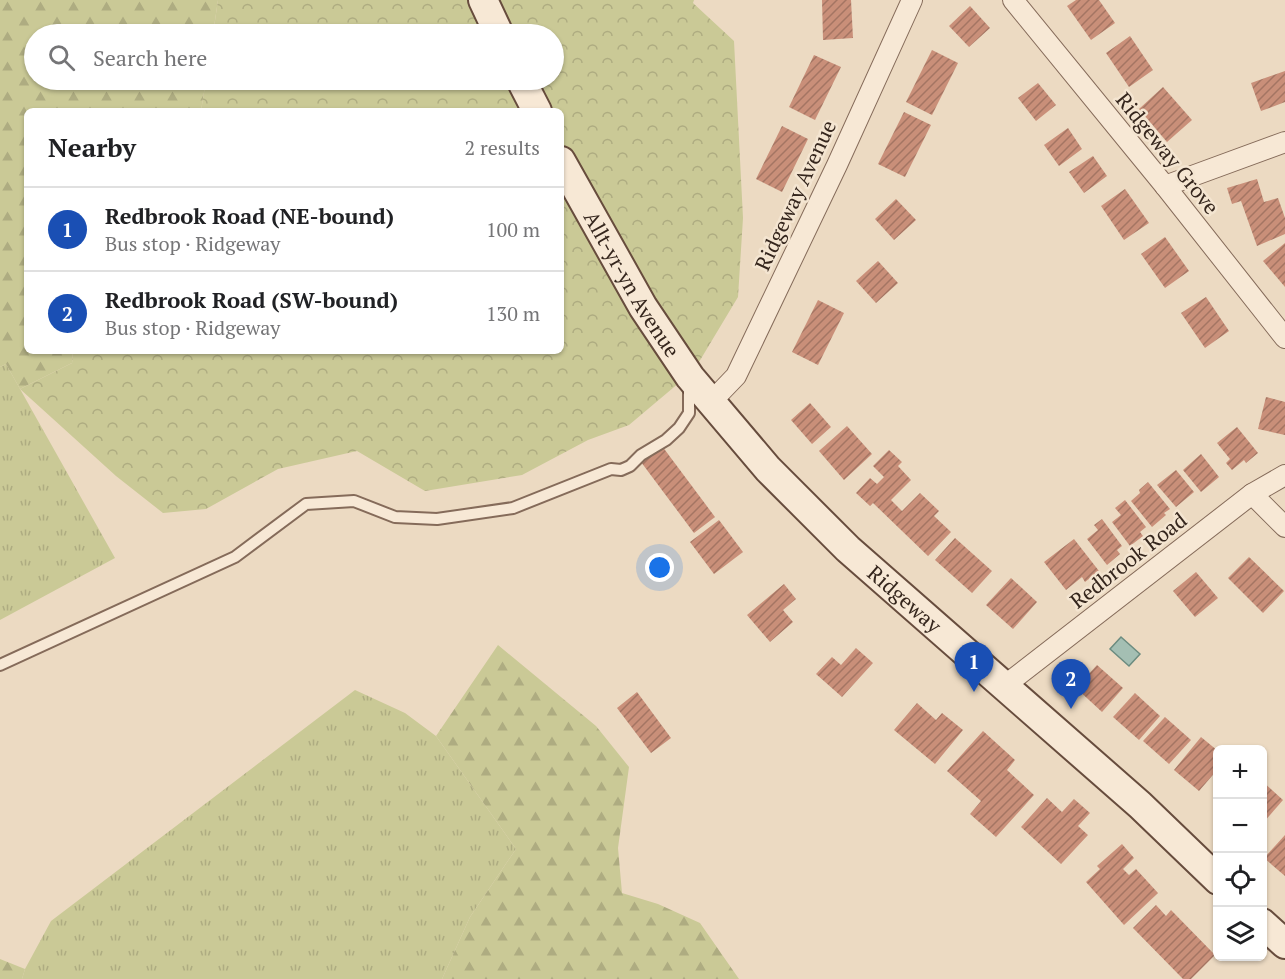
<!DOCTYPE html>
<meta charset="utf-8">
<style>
body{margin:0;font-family:"PT Serif",serif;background:#f6f6f6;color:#202124}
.controls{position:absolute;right:18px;bottom:18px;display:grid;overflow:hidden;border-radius:9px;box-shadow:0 2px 4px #0004}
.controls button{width:54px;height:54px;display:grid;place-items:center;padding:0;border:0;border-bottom:2px solid #e0e0e0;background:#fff;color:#202124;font:30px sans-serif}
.you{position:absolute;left:660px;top:568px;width:21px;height:21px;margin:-15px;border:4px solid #fff;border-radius:50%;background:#1a73e8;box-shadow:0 0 0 9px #1a73e833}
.badge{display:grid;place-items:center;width:39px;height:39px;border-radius:50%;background:#b45309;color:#fff;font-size:20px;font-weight:700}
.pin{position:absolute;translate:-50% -50px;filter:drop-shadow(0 2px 3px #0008)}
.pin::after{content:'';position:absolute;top:32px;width:21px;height:18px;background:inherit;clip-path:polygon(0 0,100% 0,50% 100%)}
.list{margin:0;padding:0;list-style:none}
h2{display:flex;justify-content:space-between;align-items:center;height:78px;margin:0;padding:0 24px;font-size:26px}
h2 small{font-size:20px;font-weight:400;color:#757577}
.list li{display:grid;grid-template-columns:39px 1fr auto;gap:18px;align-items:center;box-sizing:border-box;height:84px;padding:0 24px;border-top:2px solid #e0e0e0}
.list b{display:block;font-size:22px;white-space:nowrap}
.list p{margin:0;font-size:20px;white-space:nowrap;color:#757577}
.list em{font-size:20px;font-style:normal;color:#757577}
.icon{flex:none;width:33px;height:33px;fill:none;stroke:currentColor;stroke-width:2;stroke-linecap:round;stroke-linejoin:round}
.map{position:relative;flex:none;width:1285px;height:979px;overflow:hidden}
.search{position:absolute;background:#fff;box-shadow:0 2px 4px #0004;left:24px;top:24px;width:540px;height:66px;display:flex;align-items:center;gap:15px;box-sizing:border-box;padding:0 21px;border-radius:33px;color:#757577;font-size:22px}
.panel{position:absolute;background:#fff;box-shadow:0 2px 4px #0004;left:24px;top:108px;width:540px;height:246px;border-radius:9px}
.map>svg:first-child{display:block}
</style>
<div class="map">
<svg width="1285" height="979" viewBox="0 0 1285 979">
<defs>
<pattern id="grass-tufts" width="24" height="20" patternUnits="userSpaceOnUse" patternTransform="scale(1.5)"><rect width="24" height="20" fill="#cac996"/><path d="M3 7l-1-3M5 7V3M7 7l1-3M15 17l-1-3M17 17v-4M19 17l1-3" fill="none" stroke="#aeac81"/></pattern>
<pattern id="forest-firs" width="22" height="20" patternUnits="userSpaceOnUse" patternTransform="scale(1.5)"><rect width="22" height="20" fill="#cac996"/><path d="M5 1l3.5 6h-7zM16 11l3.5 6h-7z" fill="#aeac81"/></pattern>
<pattern id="park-crowns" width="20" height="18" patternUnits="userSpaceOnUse" patternTransform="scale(1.5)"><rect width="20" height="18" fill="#cac996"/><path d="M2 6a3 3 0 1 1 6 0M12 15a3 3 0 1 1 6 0" fill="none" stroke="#aeac81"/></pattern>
<pattern id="building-hatch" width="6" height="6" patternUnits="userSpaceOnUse" patternTransform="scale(1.5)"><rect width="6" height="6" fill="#c98f79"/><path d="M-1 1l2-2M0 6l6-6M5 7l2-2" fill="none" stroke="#a47563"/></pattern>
</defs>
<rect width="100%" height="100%" fill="#ecdac2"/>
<g fill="url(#grass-tufts)">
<polygon points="6,364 115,558 0,620 0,367"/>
<polygon points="355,690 405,713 436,736 516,849 470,917 442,979 22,979 25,969 51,921"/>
</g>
<g fill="url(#forest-firs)">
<polygon points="0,0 218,0 213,34 34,34 34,80 206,80 201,111 27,111 27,351 73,351 72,363 20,389 6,364 0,367"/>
<polygon points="498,645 596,726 629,767 618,848 622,893 658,904 700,923 739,979 442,979 470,917 516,849 436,736"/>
<polygon points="0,959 25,969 22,979 0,979"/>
</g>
<polygon fill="url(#park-crowns)" points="218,0 694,0 693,3 734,41 743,218 738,297 690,377 686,377 629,425 588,440 522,475 425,491 357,451 278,469 206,509 163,513 116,476 20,389 72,363 73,351 561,351 561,111 201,111 206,80 554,80 554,34 213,34"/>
<polygon fill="#a4bfb3" stroke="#6c8c80" stroke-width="1.5" points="1121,637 1140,654 1129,666 1110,649"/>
<g fill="url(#building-hatch)">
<polygon points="822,0 851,0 853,38 823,40"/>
<polygon points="1076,0 1099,0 1115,23 1091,40 1067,6"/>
<polygon points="970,6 990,28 969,47 949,26"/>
<polygon points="1130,36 1153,70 1129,87 1106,53"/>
<polygon points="932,50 958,63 932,115 906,102"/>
<polygon points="814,55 841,67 815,120 789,107"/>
<polygon points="1285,71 1285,102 1261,111 1251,83"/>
<polygon points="1038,83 1056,105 1036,121 1018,98"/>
<polygon points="1163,87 1192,120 1167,142 1139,109"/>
<polygon points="904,112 931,125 905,177 878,164"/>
<polygon points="782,126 808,139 782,192 756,179"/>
<polygon points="1068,128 1082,149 1059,166 1044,145"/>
<polygon points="1093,156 1107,176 1084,193 1069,172"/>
<polygon points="1257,179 1264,202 1278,198 1285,218 1285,234 1257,246 1241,201 1232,204 1227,188"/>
<polygon points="1125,189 1149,223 1124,240 1101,206"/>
<polygon points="896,199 916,220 894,240 875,219"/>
<polygon points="1165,237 1189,271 1165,288 1141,254"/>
<polygon points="1285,243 1285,287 1263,261"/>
<polygon points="878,261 898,283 876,303 856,281"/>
<polygon points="1206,297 1229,331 1205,348 1181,313"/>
<polygon points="818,300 844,313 818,365 792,352"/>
<polygon points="1266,397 1285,402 1285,435 1258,429"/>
<polygon points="810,403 831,427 812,444 791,420"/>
<polygon points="847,426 872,454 844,480 819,451"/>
<polygon points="1237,427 1258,453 1246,463 1244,460 1232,470 1226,463 1230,459 1217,443"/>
<polygon points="662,446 715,517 694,533 641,462"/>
<polygon points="889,450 902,462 898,466 911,480 891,500 902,511 920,493 939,511 934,516 951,532 928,556 873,503 870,506 856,493 870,478 877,484 884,477 873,466"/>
<polygon points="1201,454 1219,477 1201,492 1183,470"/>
<polygon points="1176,470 1194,492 1176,507 1157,485"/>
<polygon points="1148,482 1170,509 1164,513 1166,515 1152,527 1131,501 1140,493 1139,490"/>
<polygon points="1125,500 1146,527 1140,532 1143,536 1130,546 1112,522 1121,515 1115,508"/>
<polygon points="1102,519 1122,546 1117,550 1120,554 1107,565 1087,539 1098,530 1094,525"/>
<polygon points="719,520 743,552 714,574 690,542"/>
<polygon points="955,538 992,571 972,593 935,560"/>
<polygon points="1074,539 1099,571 1085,582 1082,577 1066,590 1044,562"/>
<polygon points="1249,557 1284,591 1263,613 1228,578"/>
<polygon points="1196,572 1218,598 1195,617 1173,591"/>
<polygon points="1011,578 1037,602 1013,629 986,605"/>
<polygon points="784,584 796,599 783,610 793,622 770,642 747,615"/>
<polygon points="856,648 873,663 842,697 816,674 832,657 841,665"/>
<polygon points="1097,665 1123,688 1102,712 1076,688"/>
<polygon points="637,692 671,738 651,753 617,708"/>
<polygon points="1135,693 1160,716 1139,740 1113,717"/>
<polygon points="917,703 936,720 942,713 963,730 935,764 894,730"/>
<polygon points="1165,717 1191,740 1169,764 1143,741"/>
<polygon points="983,731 1015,760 1007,770 1034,795 996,837 970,814 981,801 947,771"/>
<polygon points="1201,737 1218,751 1218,769 1199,791 1174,770"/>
<polygon points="1263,782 1283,800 1263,823"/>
<polygon points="1047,798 1062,812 1074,799 1090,813 1078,826 1088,835 1061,864 1021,827"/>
<polygon points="1285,835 1285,876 1264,858"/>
<polygon points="1122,844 1134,858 1123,869 1129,875 1136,869 1158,893 1124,925 1086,882 1100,869 1097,866"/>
<polygon points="1156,905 1166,916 1171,910 1215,955 1191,979 1183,979 1133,928"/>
</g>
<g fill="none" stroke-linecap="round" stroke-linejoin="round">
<g stroke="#856b5a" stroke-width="14">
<polyline id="lane" points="0,665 235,557 306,504 354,501 395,517 437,519 513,508 611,469 621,470 630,466 641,455 666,440 679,428 689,413 689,385"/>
</g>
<g stroke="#856b5a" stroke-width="22">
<g id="street">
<polyline points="1013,0 1165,186 1285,338"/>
<polyline points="1165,186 1285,142"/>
<polyline points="711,402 736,376 837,165 912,0"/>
<polyline points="1252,494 1285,527"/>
<polyline points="1003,687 1252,494 1285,475"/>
</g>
</g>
<g stroke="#674c3d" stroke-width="32">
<g id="secondary">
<polyline points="483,0 499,34"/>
<polyline points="521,80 537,111"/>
<path id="s1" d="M561,161L643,307L690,377L768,469L848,549L1140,805L1218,880"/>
<polyline points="1262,923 1285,944"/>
</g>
</g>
<use href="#lane" stroke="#f7e8d5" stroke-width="10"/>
<use href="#street" stroke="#f7e8d5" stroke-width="20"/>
<use href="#secondary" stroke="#f7e8d5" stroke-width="28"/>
</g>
<g text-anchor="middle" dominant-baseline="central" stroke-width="5" stroke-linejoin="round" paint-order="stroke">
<g font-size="21" fill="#35261d" stroke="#f4e5d1">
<text transform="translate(1168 153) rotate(51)">Ridgeway Grove</text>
<text transform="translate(795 195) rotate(-65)">Ridgeway Avenue</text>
<text stroke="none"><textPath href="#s1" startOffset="142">Allt-yr-yn Avenue</textPath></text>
<text transform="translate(1128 560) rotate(-38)">Redbrook Road</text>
<text stroke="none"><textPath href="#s1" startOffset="561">Ridgeway</textPath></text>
</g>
</g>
</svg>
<div class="controls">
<button>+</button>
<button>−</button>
<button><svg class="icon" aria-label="locate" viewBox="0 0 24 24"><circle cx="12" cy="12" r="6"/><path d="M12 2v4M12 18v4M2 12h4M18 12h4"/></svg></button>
<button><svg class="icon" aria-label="layers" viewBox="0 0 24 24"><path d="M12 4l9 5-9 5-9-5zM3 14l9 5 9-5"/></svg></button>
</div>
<div class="you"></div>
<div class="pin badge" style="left:974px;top:692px;background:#1a4fb4">1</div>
<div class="pin badge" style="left:1071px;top:709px;background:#1a4fb4">2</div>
<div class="search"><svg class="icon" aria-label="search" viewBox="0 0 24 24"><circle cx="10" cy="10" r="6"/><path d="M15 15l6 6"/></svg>Search here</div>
<section class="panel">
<h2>Nearby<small>2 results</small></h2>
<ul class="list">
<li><span class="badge" style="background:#1a4fb4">1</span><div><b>Redbrook Road (NE-bound)</b><p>Bus stop · Ridgeway</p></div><em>100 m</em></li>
<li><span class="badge" style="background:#1a4fb4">2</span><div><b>Redbrook Road (SW-bound)</b><p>Bus stop · Ridgeway</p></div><em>130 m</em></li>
</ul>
</section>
</div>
